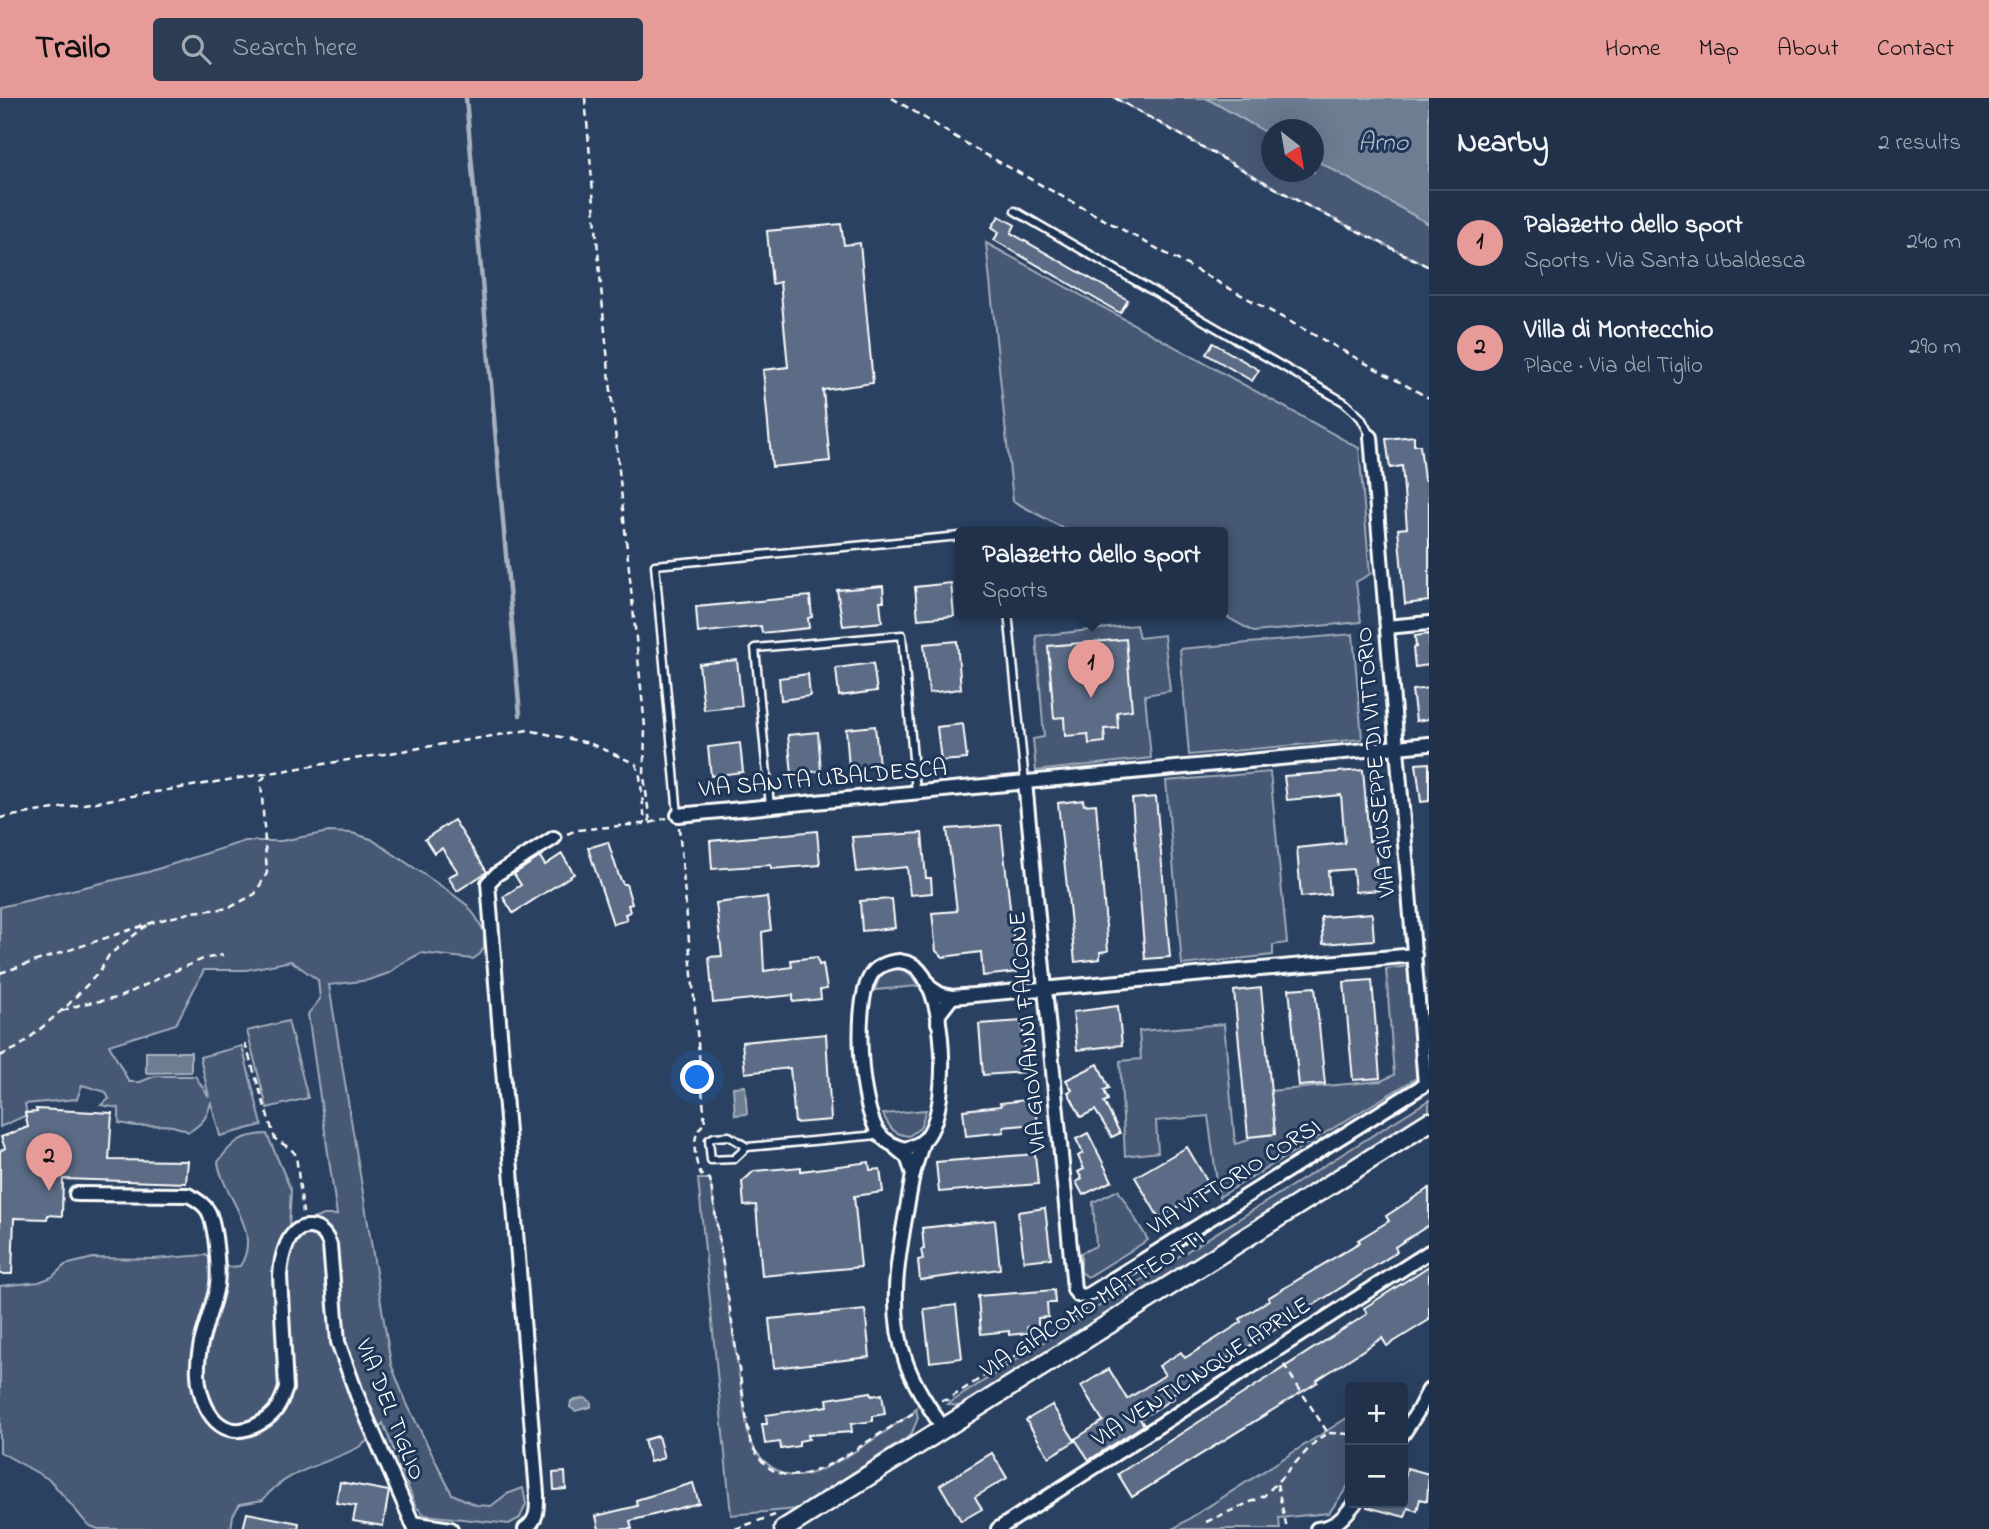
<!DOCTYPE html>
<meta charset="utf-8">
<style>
body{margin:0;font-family:"Indie Flower",sans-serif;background:#2d3d53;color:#f1f3f6}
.controls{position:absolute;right:21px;bottom:21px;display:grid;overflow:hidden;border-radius:7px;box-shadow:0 7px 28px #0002}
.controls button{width:63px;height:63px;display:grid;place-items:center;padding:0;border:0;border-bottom:2px solid #3d4c61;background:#203149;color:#f1f3f6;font:35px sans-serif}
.compass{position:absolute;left:1261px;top:21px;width:63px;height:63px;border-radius:50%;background:#203149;box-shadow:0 7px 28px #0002;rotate:149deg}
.you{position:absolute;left:698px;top:980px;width:24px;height:24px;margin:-18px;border:5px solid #fff;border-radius:50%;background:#1a73e8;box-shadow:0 0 0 10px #1a73e833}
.badge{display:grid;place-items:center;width:46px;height:46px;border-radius:50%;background:#e69b98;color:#111;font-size:23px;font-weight:700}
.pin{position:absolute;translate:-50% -58px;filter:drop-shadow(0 2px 4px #0008)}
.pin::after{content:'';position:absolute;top:37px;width:24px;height:21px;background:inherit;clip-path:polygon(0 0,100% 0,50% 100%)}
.popup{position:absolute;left:955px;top:429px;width:273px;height:91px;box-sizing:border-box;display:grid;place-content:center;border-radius:7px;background:#203149;filter:drop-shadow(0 2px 5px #0005);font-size:23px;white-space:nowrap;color:#a2a9b4}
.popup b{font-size:26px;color:#f1f3f6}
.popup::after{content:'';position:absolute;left:50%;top:100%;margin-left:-14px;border:14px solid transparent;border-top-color:#203149}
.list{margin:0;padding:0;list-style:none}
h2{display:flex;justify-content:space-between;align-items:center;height:91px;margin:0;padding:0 28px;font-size:30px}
h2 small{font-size:23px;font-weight:400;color:#a2a9b4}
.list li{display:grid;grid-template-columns:46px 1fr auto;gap:21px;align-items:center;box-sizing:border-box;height:105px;padding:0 28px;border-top:2px solid #3d4c61}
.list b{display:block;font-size:26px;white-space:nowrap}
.list p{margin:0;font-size:23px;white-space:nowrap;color:#a2a9b4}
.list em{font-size:23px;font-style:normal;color:#a2a9b4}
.icon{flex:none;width:38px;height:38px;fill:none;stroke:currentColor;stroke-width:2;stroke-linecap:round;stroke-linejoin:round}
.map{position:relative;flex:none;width:1429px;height:1431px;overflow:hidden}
header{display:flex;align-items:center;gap:42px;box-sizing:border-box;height:98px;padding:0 35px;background:#e69b98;color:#111}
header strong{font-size:33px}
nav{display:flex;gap:38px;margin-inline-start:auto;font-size:24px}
.search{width:490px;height:63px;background:#2d3d53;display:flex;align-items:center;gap:18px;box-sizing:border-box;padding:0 24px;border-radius:7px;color:#a2a9b4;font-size:26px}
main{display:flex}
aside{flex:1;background:#203149}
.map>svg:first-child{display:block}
</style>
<header>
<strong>Trailo</strong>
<div class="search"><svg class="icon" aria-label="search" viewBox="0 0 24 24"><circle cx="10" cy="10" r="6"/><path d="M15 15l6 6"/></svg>Search here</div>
<nav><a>Home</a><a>Map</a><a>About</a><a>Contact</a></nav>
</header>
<main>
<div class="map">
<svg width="1429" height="1431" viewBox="0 0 1429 1431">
<rect width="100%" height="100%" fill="#2a4161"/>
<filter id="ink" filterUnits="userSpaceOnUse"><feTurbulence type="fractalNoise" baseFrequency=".0143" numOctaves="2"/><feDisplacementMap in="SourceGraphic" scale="14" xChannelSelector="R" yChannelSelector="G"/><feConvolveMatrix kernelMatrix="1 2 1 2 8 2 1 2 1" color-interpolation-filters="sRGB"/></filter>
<g filter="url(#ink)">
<g fill="#465975" stroke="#a2acba" stroke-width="2">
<polygon points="1115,0 1206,0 1271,37 1272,74 1314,74 1314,61 1429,126 1429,169 1302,105"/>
<polygon points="986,145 1359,350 1370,476 1356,484 1361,524 1254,534 1218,514 1222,514 1222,434 1070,434 1013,403"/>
<polygon points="1136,527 1139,540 1164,537 1170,593 1145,597 1151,660 1036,673 1033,641 1044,639 1036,538"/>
<polygon points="1353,536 1362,641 1189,657 1180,551"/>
<polygon points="1270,674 1287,845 1273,847 1273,857 1182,867 1166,683"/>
<path d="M329,734L352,735L371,741L447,792L467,807L476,819L484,833V849L480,856L473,861L421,855L404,864L389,875L369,882L329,887L391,1266L406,1304L452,1396L476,1407L491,1408L507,1396L523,1390L526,1406L520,1420L509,1426L425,1417L416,1409L383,1325C376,1333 368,1344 359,1349C326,1367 287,1371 263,1402L240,1406L233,1417L231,1431H98L88,1427L50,1382L0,1354V1188L39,1184L52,1179L65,1167L93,1160L154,1161L205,1157L229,1169L240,1168C263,1132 223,1099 218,1064C233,1043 241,1037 267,1036L291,1092L289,1129L324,1117H337L308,916L320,901L318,882L291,863L246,872H204L176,926L109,947L129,984H140L155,978H195L209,999L200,959L242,948L262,1027L220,1038L211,1004C207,1020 203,1025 189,1034C171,1025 161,1027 142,1028C135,1029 127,1026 119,1025V1010L101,1007L109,1001L106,994L82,987L77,1001L25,1006L27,1017L0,1029V809L148,774L245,743H281Z"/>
<polygon points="1409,868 1418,979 1219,1099 1208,1018 1156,1023 1158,1054 1125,1058 1120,963 1141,961 1139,933 1224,926 1235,1046 1249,1042 1248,1039 1275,1036 1270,993 1381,983 1394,977 1386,871"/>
<path d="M893,870C906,869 913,877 918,888L875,892C878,880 882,874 893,870Z"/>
<polygon points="288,923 308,1000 267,1010 247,933"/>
<polygon points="1429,1002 1429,1014 960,1309 948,1306 1093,1212"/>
<path d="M926,1012L920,1030L909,1038C894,1037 889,1029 883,1016Z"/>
<path d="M698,1081H710L748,1336C752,1349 758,1359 769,1367C776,1373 784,1378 793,1378C824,1380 886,1332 913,1315L916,1310L918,1320L911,1337L797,1411L731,1417Z"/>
<polygon points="1118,1092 1148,1142 1088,1179 1081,1174 1081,1155 1096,1148 1093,1104"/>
<polygon points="1350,1318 1350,1385 1329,1415 1279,1420 1280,1431 1173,1431"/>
</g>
<g fill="#6d7d92" stroke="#a7b1be" stroke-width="2">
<polygon points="1206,0 1429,0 1429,126 1314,61 1314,32 1272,32 1271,37"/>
<polygon points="146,954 191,954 191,974 146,975"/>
<polygon points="745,988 747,1016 735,1017 733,989"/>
<polygon points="585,1300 591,1304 591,1309 575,1313 570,1309 571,1303"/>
</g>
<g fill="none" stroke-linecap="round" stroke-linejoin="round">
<polyline stroke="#a7b1be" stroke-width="4.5" points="466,0 520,617"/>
</g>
<g fill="#5b6c86" stroke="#fff" stroke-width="2">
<polygon points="999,118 1015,127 1011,135 1128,202 1120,215 994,142 999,134 992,129"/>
<polygon points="841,126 844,147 860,145 873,285 823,292 830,363 772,369 763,272 788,269 780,184 772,186 767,133"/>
<polygon points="1213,245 1259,272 1252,283 1206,256"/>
<polygon points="1414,338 1414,347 1420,347 1424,382 1429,382 1429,503 1405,506 1398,431 1407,430 1402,368 1390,370 1386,341"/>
<polygon points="951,485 954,518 918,521 915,489"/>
<polygon points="883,488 884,503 880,503 882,524 843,528 837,492"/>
<polygon points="810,498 812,519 808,520 809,530 762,535 761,528 698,535 696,509"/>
<polygon points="1429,536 1429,567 1415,569 1413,550 1416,549 1415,538"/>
<polygon points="1126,541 1132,612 1117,614 1118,630 1104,631 1105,644 1089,646 1088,636 1065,638 1064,619 1054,620 1048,548"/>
<polygon points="957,543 961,591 929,595 924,546"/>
<polygon points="737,562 742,608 704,612 699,566"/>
<polygon points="873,565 877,593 839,598 836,570"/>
<polygon points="808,576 810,598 781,602 779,580"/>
<polygon points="1429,590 1429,621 1416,623 1412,592"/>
<polygon points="963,626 967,661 941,663 937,629"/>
<polygon points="875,628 879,667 849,670 846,631"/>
<polygon points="818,634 821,673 792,676 788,637"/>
<polygon points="740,645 743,674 711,678 708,649"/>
<polygon points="1429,665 1429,703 1421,704 1416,666"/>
<polygon points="1363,672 1369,743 1375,742 1380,792 1355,794 1353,771 1328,773 1330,796 1301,799 1297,750 1345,745 1341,697 1287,702 1284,678"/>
<polygon points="1156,699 1170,859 1145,861 1132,701"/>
<polygon points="1083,702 1084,707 1096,706 1108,853 1100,854 1100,861 1075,864 1058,705"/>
<polygon points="454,722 487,774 457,793 448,779 458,774 442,750 434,755 425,741"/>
<polygon points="1001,727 1017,874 983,878 981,854 943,859 936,853 932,815 957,813 947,731"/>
<polygon points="817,733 820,767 771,771 771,767 712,771 710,743"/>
<polygon points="922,735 926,780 931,780 932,795 910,797 907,769 856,774 852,739"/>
<polygon points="608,744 619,778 623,786 626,786 632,806 628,807 630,814 625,816 627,822 613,826 588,750"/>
<polygon points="562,756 574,776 513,815 503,799 521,787 514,776 540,759 545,767"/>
<polygon points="767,799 771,832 762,834 764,873 792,869 791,862 817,859 819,867 823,866 827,891 820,892 821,901 793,904 793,897 713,905 709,859 722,858 716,805"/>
<polygon points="892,801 895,830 862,833 860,803"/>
<polygon points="1372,815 1374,842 1323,846 1321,819"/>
<polygon points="1372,882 1380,980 1353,982 1344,884"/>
<polygon points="1315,889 1325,986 1299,988 1289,891"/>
<polygon points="1261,890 1275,1036 1248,1039 1234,893"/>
<polygon points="1118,908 1122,947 1077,952 1073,914"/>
<polygon points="1022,923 1026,974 983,977 979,926"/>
<polygon points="826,936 831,1022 795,1025 790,970 745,975 742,944"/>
<polygon points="1098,966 1109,990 1104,992 1108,1002 1104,1004 1120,1035 1112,1039 1095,1012 1081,1019 1068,994 1072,992 1066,982"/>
<polygon points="1035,1001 1038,1026 1003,1029 1004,1034 966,1038 963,1012 1001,1008 1000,1005"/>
<polygon points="36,1011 112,1015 109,1062 188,1063 186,1085 63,1081 62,1118 48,1117 47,1121 14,1120 12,1176 0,1176 0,1053 5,1050 1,1039 28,1029 25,1015 37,1014"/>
<polygon points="1088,1035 1112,1083 1083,1097 1076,1084 1082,1081 1078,1074 1084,1071 1078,1058 1083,1055 1076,1041"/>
<polygon points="1187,1049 1211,1090 1159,1120 1135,1079"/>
<polygon points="1035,1056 1038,1086 939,1094 936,1064"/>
<polygon points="869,1064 870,1072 880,1071 883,1094 854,1098 861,1169 762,1178 756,1107 744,1108 742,1084 754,1073 801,1069 801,1073"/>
<polygon points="1429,1090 1429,1127 1395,1149 1397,1154 1243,1252 1245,1255 1234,1262 1231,1258 1172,1297 1174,1300 1140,1321 1144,1327 1089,1362 1075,1341 1103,1323 1081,1288 1109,1271 1127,1301 1165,1277 1159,1268 1181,1254 1185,1260 1242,1224 1240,1221 1269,1202 1268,1200 1360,1144 1358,1142 1389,1123 1386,1118"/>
<polygon points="1045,1110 1051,1160 1024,1163 1018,1114"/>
<polygon points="995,1122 1000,1171 920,1182 918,1162 923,1161 921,1152 924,1151 922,1130"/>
<polygon points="1429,1168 1429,1222 1387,1248 1382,1240 1317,1282 1318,1284 1132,1399 1118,1376 1367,1216 1364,1210"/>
<polygon points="1054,1192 1055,1205 1047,1205 1048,1219 1038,1220 1038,1228 1027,1229 1028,1235 1009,1237 1009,1233 981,1236 978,1198"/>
<polygon points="956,1207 962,1260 930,1264 924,1211"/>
<polygon points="865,1212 870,1259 774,1270 769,1221"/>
<polygon points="871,1294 872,1298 882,1296 885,1316 873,1318 873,1323 851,1326 852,1334 808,1337 809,1341 799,1343 799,1348 781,1351 780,1344 765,1346 762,1326 767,1326 766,1317 828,1308 827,1301"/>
<polygon points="1052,1307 1075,1343 1049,1359 1026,1322"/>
<polygon points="658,1338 664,1360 650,1364 644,1342"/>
<polygon points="992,1355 1007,1380 975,1399 982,1411 961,1423 940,1387"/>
<polygon points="1407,1370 1429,1376 1427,1403 1420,1401 1417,1413 1408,1410 1405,1419 1367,1409 1368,1405 1403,1405 1403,1388"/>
<polygon points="565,1374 566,1391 554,1392 553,1375"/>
<polygon points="340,1384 389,1393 383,1428 353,1423 356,1408 336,1405"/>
<polygon points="693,1385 699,1405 630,1423 632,1431 599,1431 596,1418 637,1408 636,1402"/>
<polygon points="247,1415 299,1425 298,1431 243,1431"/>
</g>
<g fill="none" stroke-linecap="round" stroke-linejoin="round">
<g stroke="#fff" stroke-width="11">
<g id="lane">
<polyline points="1015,113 1344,304 1361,320 1371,339"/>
<polyline points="1008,514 1025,684"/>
<polyline points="770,708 755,550 902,537 916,694"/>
<polyline points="678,717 655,467 960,438"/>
<polygon points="729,1038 747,1049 734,1061 711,1062 709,1042 714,1039"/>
<polyline points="747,1049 878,1037"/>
</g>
</g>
<g stroke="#fff" stroke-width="18">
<g id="street">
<polyline points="1371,339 1425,986"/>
<polyline points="1387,529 1429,525"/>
<polyline points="1025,684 1073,1180 1074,1192 1078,1197 1085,1198 1091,1195 1429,984"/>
<polyline points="678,717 1429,646"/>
<path d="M899,863C906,864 914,866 919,872C946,901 949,1000 930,1034C925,1044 915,1049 904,1051C893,1047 885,1044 878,1034C860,1006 854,911 869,881C874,869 887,864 899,863Z"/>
<polyline points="928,888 940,896 952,899 939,916 938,925"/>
<polyline points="952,899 1415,857"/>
<polyline points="896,1050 907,1059 913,1076 923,1043"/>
<path d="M913,1076C903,1138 884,1202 906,1264C914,1287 929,1309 943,1330"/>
<path d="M76,1096L188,1097C210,1108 211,1115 215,1139C217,1155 219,1171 217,1187C212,1217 196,1244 198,1276C200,1312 222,1349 262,1324C276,1316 281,1305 286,1290L280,1178C281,1161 287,1127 310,1129C321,1130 326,1137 330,1147L338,1244L357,1297L415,1431"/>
<polyline points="1403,1336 1418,1313 1429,1292"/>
<polyline points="412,1425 451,1431"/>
<path d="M525,1431C538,1422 537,1411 537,1396L488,785L497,776L554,740"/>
<polyline points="998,1431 1429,1154"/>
<path d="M1317,1431C1336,1429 1344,1419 1355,1405"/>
</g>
</g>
<g stroke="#fff" stroke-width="23">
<polyline id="secondary" points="784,1431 1429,1024"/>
</g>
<g stroke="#fff" stroke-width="2.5" stroke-dasharray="7 5" stroke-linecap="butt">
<polyline points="585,0 604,224 645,629 644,678 650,725"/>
<polyline points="892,0 972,49 1429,300"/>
<polyline points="1115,0 1302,105 1429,169"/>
<polyline points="0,720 528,632 589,645 636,666 640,678 645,725"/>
<path d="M679,729L705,1025C690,1035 694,1062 701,1077L710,1081L750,1343C775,1401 821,1373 858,1350C876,1338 895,1327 913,1315L916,1310"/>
<polyline points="567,736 577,732 650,725 667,720"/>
<polyline points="0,875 154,824 193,814 229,810 255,796 267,775 261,683 267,676"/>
<polyline points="62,913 82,906 118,900 170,875 203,861 223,857"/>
<polyline points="245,945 275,1041 291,1051 296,1057 303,1115"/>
<polyline points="0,958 19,949 67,908 100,873 109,857 147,827"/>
<polyline points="941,1302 947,1302 1086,1212"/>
<polyline points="1329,1335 1350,1336"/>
<polyline points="1277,1386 1287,1431"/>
<polyline points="1206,1424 1264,1398 1318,1341 1328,1335 1282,1264"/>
<polyline points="735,1431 775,1417"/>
</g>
<use href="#lane" stroke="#1d3557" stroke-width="6"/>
<use href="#street" stroke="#1d3557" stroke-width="12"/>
<use href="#secondary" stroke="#1d3557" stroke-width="18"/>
</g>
</g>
<g text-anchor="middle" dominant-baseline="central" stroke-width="6" stroke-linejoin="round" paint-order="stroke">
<g font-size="24" fill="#fff" stroke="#1d3557">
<text transform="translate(1377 664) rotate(-95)">VIA GIUSEPPE DI VITTORIO</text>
<text transform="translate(823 682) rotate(-5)">VIA SANTA UBALDESCA</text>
<text transform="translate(1029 934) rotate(-95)">VIA GIOVANNI FALCONE</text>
<text transform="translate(1235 1080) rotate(-32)">VIA VITTORIO CORSI</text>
<text transform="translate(1093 1207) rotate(-32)">VIA GIACOMO MATTEOTTI</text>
<text transform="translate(1202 1275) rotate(-33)">VIA VENTICINQUE APRILE</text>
<text transform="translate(389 1312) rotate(68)">VIA DEL TIGLIO</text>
</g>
<g font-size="26" font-style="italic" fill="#b6bec8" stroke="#1d3557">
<text x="1383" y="46">Arno</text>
</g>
</g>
</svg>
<div class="controls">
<button>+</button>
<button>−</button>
</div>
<svg class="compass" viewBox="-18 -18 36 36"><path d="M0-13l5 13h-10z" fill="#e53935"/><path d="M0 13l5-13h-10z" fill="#a2a9b4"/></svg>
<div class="you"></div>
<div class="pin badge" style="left:1091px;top:600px">1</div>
<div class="popup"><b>Palazetto dello sport</b>Sports</div>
<div class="pin badge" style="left:49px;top:1093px">2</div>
</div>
<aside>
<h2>Nearby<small>2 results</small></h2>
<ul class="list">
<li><span class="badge">1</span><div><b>Palazetto dello sport</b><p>Sports · Via Santa Ubaldesca</p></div><em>240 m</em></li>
<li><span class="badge">2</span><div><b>Villa di Montecchio</b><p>Place · Via del Tiglio</p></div><em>290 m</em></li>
</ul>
</aside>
</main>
